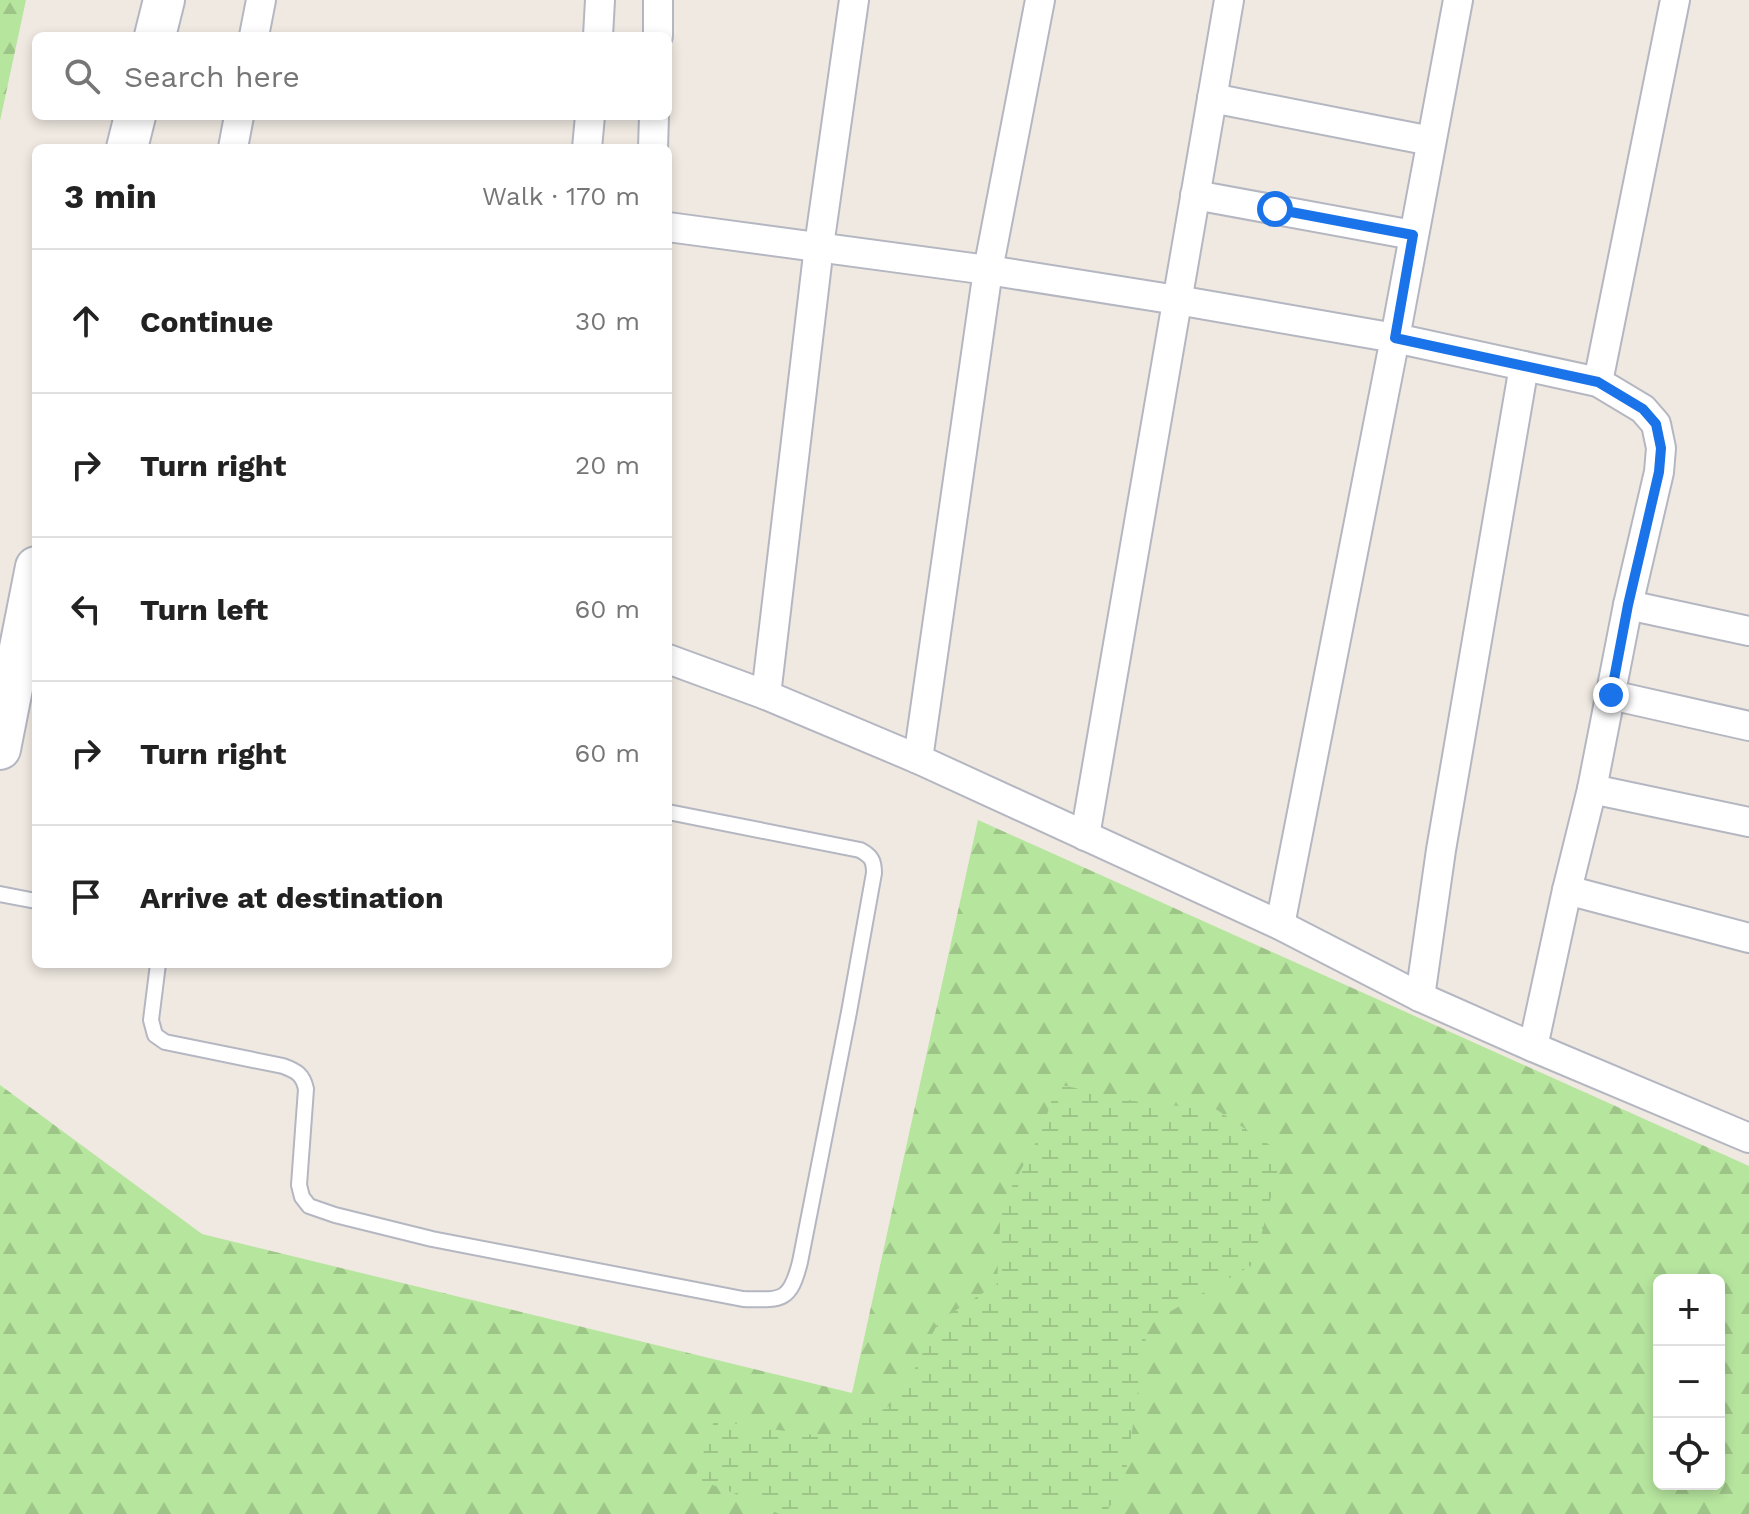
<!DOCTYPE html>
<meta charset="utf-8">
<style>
body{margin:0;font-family:"Work Sans",sans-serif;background:#f6f6f6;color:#222}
.controls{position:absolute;right:24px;bottom:24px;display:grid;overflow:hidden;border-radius:12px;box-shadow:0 4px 12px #0003}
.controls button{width:72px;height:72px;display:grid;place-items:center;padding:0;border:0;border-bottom:2px solid #e0e0e0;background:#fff;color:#222;font:40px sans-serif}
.stop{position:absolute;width:24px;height:24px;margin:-18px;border:6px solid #1a73e8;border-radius:50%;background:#fff}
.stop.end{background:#1a73e8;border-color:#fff;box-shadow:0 2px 8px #0008}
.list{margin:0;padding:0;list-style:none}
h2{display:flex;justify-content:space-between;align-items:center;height:104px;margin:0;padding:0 32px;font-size:34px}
h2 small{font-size:26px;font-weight:400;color:#767676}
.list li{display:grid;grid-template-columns:52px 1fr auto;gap:24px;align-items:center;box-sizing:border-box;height:144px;padding:0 32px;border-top:2px solid #e0e0e0}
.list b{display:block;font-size:30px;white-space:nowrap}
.list em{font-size:26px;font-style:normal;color:#767676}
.icon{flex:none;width:44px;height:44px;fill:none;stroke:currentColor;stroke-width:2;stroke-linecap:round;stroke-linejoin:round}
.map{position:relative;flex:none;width:1749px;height:1514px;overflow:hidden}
.search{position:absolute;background:#fff;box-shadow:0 4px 12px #0003;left:32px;top:32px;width:640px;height:88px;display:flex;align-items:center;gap:20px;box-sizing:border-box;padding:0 28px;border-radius:12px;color:#767676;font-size:30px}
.panel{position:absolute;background:#fff;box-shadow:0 4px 12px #0003;left:32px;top:144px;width:640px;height:824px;border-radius:12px}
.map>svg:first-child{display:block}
</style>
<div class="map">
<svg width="1749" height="1514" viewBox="0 0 1749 1514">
<defs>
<pattern id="forest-firs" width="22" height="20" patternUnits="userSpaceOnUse" patternTransform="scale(2)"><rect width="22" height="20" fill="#b6e59e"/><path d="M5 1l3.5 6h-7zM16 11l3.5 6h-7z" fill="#9dc588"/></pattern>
<pattern id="wetland-marsh" width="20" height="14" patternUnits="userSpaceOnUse" patternTransform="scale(2)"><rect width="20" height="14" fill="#b6e59e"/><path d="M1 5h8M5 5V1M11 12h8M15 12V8" fill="none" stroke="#9dc588"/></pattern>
</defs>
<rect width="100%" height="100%" fill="#efe9e1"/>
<g fill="url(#forest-firs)" fill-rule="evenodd">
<polygon points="0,0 26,0 0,121"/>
<path d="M978,820L1749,1166V1514H0V1085L202,1234L852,1393ZM1659,1280H1719V1484H1659Z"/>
</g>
<polygon fill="url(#wetland-marsh)" points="1057,1084 1148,1104 1214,1108 1282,1153 1254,1264 1148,1324 1124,1484 1105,1514 779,1514 746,1498 695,1478 714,1421 836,1438 899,1400 939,1321 997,1284 1001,1206 1041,1133"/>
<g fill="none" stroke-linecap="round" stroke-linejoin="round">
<g stroke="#b4b7c1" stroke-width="18">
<g id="lane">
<polyline points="0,894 36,901"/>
<path d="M158,964L151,1020L155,1035L165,1042L283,1066C297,1071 303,1075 306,1089L299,1185L302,1197L309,1206L335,1215L432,1239L743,1299C782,1300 790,1302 800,1262L849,1012L874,873C874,860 871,856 860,850L668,812"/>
</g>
</g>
<g stroke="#b4b7c1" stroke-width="32">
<g id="street">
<polyline points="254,36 261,0"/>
<polyline points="598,36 600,0"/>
<polyline points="658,36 658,0"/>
<polyline points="1212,98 1431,141"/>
<polyline points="233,148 239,116"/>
<polyline points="587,148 590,116"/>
<polyline points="653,148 654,116"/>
<polyline points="1195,195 1413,235"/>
<polyline points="668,227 988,270 1177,300 1395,338 1598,382 1643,409 1656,424 1661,448 1659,472 1628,605 1592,789 1567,890 1533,1047"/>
<polyline points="1598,382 1675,0"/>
<polyline points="1628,605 1749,631"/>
<polyline points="668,659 766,695 918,759 1280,925 1420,997 1533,1047 1749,1138"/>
<polyline points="766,695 819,246 854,0"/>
<polyline points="1611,695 1749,726"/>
<polyline points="918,759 988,270 1040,0"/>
<polyline points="1592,789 1749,822"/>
<polyline points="1085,836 1229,0"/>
<polyline points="1567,890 1749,938"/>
<polyline points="1280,925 1395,338 1458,0"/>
<polyline points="1420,997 1441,850 1524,366"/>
</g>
</g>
<g stroke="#b4b7c1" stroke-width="44">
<g id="secondary">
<polyline points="155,36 164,0"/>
<polyline points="127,148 135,116"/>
<polyline points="0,749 36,567"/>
</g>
</g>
<use href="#lane" stroke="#fff" stroke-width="14"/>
<use href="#street" stroke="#fff" stroke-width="28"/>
<use href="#secondary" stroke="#fff" stroke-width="40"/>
</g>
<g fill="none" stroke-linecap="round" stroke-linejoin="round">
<polyline stroke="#1a73e8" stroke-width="10" points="1275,209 1413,235 1395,338 1598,382 1643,409 1656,424 1661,448 1659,472 1628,605 1611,695"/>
</g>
</svg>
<div class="controls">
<button>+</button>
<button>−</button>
<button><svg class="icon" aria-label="locate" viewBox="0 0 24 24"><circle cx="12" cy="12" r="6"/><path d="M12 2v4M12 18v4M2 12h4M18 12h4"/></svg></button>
</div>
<div class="stop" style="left:1275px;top:209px"></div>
<div class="stop end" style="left:1611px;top:695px"></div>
<div class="search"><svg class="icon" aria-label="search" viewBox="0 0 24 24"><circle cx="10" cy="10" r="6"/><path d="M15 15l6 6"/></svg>Search here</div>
<section class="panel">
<h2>3 min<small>Walk · 170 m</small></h2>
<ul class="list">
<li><svg class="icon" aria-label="ahead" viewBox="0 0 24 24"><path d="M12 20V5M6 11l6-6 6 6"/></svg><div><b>Continue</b></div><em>30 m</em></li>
<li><svg class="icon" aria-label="right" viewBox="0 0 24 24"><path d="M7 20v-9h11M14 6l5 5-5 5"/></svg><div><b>Turn right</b></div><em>20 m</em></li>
<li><svg class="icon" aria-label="left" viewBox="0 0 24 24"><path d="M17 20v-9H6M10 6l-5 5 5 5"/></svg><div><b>Turn left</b></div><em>60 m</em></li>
<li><svg class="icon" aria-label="right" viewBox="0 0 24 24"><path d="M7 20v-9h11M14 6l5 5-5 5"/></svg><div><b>Turn right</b></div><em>60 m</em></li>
<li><svg class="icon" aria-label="arrive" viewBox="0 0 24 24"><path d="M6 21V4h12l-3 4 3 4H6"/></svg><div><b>Arrive at destination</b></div></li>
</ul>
</section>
</div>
